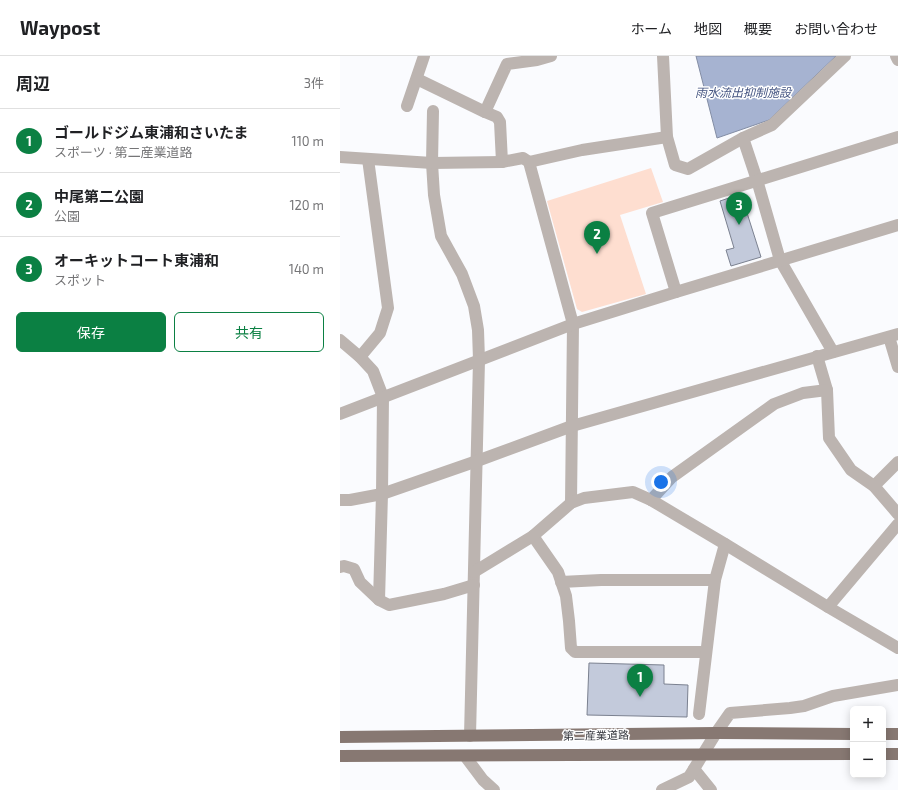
<!DOCTYPE html>
<html lang="ja">
<meta charset="utf-8">
<style>
body{margin:0;font-family:"Exo 2","Noto Sans JP",sans-serif;background:#f2f2f2;color:#202124}
.controls{position:absolute;right:12px;bottom:12px;display:grid;overflow:hidden;border-radius:6px;box-shadow:0 2px 10px #0003}
.controls button{width:36px;height:36px;display:grid;place-items:center;padding:0;border:0;border-bottom:1px solid #e0e0e0;background:#fff;color:#202124;font:20px sans-serif}
.you{position:absolute;left:321px;top:426px;width:14px;height:14px;margin:-10px;border:3px solid #fff;border-radius:50%;background:#1a73e8;box-shadow:0 0 0 6px #1a73e833}
.badge{display:grid;place-items:center;width:26px;height:26px;border-radius:50%;background:#0b8043;color:#fff;font-size:13px;font-weight:700}
.pin{position:absolute;translate:-50% -33px;filter:drop-shadow(0 1px 2px #0008)}
.pin::after{content:'';position:absolute;top:21px;width:14px;height:12px;background:inherit;clip-path:polygon(0 0,100% 0,50% 100%)}
.list{margin:0;padding:0;list-style:none}
h2{display:flex;justify-content:space-between;align-items:center;height:52px;margin:0;padding:0 16px;font-size:17px}
h2 small{font-size:13px;font-weight:400;color:#757577}
.list li{display:grid;grid-template-columns:26px 1fr auto;gap:12px;align-items:center;box-sizing:border-box;height:64px;padding:0 16px;border-top:1px solid #e0e0e0}
.list b{display:block;font-size:15px;white-space:nowrap}
.list p{margin:0;font-size:13px;white-space:nowrap;color:#757577}
.list em{font-size:13px;font-style:normal;color:#757577}
.actions{display:flex;gap:8px;padding:12px 16px}
.actions a{flex:1;padding:9px 0;border:1px solid #0b8043;border-radius:6px;text-align:center;font-size:14px;color:#0b8043}
.actions .main{background:#0b8043;color:#fff}
.map{position:relative;flex:none;width:558px;height:734px;overflow:hidden}
header{display:flex;align-items:center;gap:24px;box-sizing:border-box;height:56px;padding:0 20px;background:#fff;border-bottom:1px solid #e0e0e0}
header strong{font-size:19px}
nav{display:flex;gap:22px;margin-inline-start:auto;font-size:14px}
main{display:flex}
aside{flex:1;background:#fff}
.map>svg:first-child{display:block}
</style>
<header>
<strong>Waypost</strong>
<nav><a>ホーム</a><a>地図</a><a>概要</a><a>お問い合わせ</a></nav>
</header>
<main>
<aside>
<h2>周辺<small>3件</small></h2>
<ul class="list">
<li><span class="badge">1</span><div><b>ゴールドジム東浦和さいたま</b><p>スポーツ · 第二産業道路</p></div><em>110 m</em></li>
<li><span class="badge">2</span><div><b>中尾第二公園</b><p>公園</p></div><em>120 m</em></li>
<li><span class="badge">3</span><div><b>オーキットコート東浦和</b><p>スポット</p></div><em>140 m</em></li>
</ul>
<div class="actions"><a class="main">保存</a><a>共有</a></div>
</aside>
<div class="map">
<svg width="558" height="734" viewBox="0 0 558 734">
<rect width="100%" height="100%" fill="#fafbfe"/>
<polygon fill="#feded0" points="311,112 323,146 280,159 306,238 242,256 237,253 207,145"/>
<polygon fill="#a6b3d1" stroke="#838da4" points="356,0 496,0 429,64 377,82"/>
<g fill="#c3cadb" stroke="#7b8190">
<polygon points="401,138 421,201 391,210 386,194 394,192 380,145"/>
<polygon points="249,607 324,609 324,628 348,629 347,661 247,659"/>
</g>
<g fill="none" stroke-linecap="round" stroke-linejoin="round">
<g stroke="#bcb4b0" stroke-width="12">
<polyline points="323,0 327,81 335,109 348,113 403,82 432,69 505,0"/>
<polyline points="556,0 558,4"/>
<polyline points="77,23 145,56 157,61 160,66 162,106 183,102 189,106 233,268 231,447"/>
<polyline points="67,50 84,0"/>
<polyline points="93,55 92,107 94,139 101,180 122,218 134,250 138,274 139,304 130,680"/>
<polyline points="145,56 167,8 197,4 211,0"/>
<polyline points="403,82 417,124 440,204 493,296"/>
<polyline points="0,101 92,107 162,106"/>
<polyline points="189,106 242,94 327,81"/>
<polyline points="336,236 312,157 558,81"/>
<polyline points="549,281 558,311"/>
<polyline points="0,284 20,301 33,315 43,341 42,438 39,544"/>
<polyline points="477,300 487,334 489,382 511,414 534,430 558,458"/>
<polyline points="20,301 40,277 48,252 28,103"/>
<polyline points="0,358 233,268 336,236 558,169"/>
<polyline points="534,430 558,406"/>
<polyline points="0,444 10,444 42,438 137,405 232,370 558,278"/>
<polyline points="311,444 332,421 434,348 463,337 487,334"/>
<polyline points="193,480 218,516 226,540 229,565 231,592 235,596 366,596"/>
<polyline points="0,511 4,510 14,513 20,526 39,544 49,549 104,538 134,529"/>
<polyline points="134,516 193,480 231,447 244,442 293,436 311,444 385,488 488,551 558,592"/>
<polyline points="221,526 261,524 375,524"/>
<polyline points="488,551 558,468"/>
<polyline points="359,658 375,524 385,488"/>
<polyline points="125,700 143,724 154,734"/>
<polyline points="354,713 371,734"/>
<polyline points="322,734 349,721 376,677 390,657 450,652 464,650 493,640 558,629"/>
</g>
<g stroke="#877872" stroke-width="12">
<polyline points="543,678 558,678"/>
<polyline points="0,681 376,677 513,678"/>
<polyline points="543,698 558,698"/>
<polyline points="0,700 513,698"/>
</g>
</g>
<g text-anchor="middle" dominant-baseline="central" stroke-width="3" stroke-linejoin="round" paint-order="stroke">
<g font-size="11" fill="#32343b" stroke="#fff">
<text transform="translate(256 679) rotate(-1)">第二産業道路</text>
</g>
<g font-size="12" font-style="italic" fill="#445481" stroke="#fff">
<text x="403" y="36">雨水流出抑制施設</text>
</g>
</g>
</svg>
<div class="controls">
<button>+</button>
<button>−</button>
</div>
<div class="you"></div>
<div class="pin badge" style="left:300px;top:641px">1</div>
<div class="pin badge" style="left:257px;top:198px">2</div>
<div class="pin badge" style="left:399px;top:169px">3</div>
</div>
</main>
